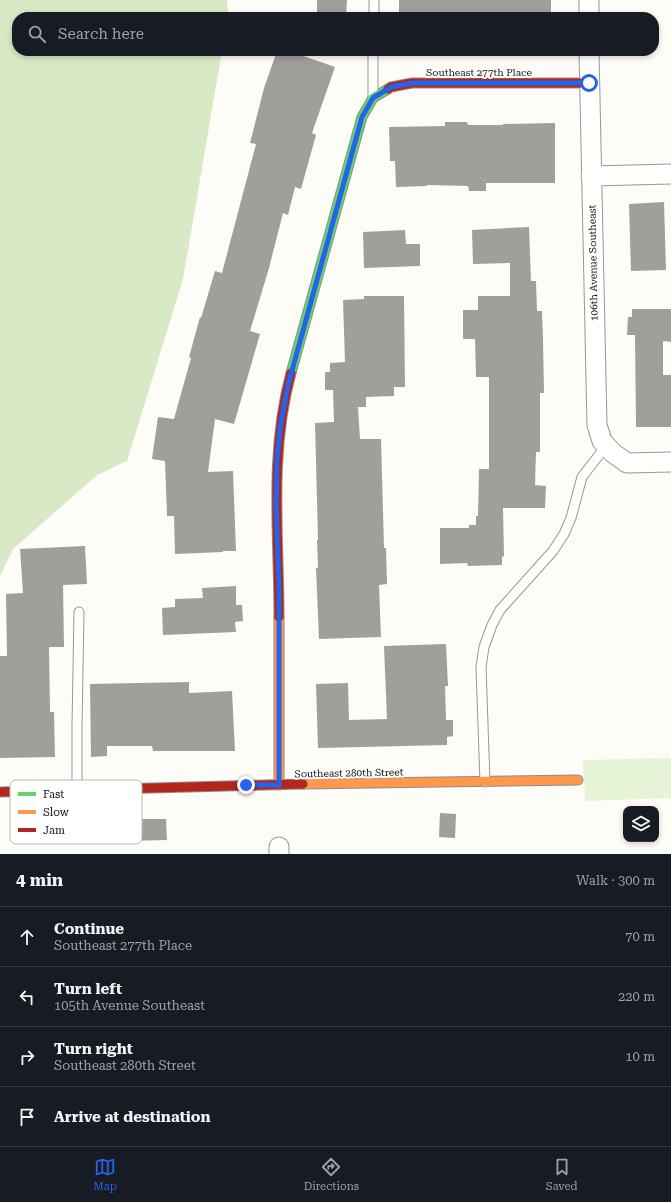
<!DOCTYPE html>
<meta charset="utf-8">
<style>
body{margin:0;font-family:"Roboto Serif",serif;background:#242831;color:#f1f3f6}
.controls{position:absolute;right:12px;bottom:12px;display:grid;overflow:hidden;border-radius:8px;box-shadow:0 2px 6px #0003}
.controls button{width:36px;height:36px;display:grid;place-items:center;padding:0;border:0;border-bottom:1px solid #363941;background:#171b24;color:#f1f3f6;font:20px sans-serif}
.stop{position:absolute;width:12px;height:12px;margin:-9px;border:3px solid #2563eb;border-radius:50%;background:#fff}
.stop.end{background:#2563eb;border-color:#fff;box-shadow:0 1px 4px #0008}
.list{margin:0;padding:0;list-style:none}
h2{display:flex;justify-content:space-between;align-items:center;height:52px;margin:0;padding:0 16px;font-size:17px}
h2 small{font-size:13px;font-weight:400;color:#9ea1a6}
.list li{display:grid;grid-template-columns:26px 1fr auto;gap:12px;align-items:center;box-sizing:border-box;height:60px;padding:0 16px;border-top:1px solid #363941}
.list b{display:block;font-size:15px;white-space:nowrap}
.list p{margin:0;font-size:13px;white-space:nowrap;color:#9ea1a6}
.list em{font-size:13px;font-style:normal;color:#9ea1a6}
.icon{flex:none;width:22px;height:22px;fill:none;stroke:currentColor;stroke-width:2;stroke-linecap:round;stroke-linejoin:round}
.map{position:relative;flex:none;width:671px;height:854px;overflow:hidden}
.search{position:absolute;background:#171b24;box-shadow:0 2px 6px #0003;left:12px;right:12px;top:12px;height:44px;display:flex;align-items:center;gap:10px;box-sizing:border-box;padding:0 14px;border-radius:16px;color:#9ea1a6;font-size:15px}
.sheet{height:292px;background:#171b24}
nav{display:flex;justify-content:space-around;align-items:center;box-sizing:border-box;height:56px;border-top:1px solid #363941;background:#171b24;font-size:11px;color:#9ea1a6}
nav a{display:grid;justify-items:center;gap:2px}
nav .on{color:#2563eb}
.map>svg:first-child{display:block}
</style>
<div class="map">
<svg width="671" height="854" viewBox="0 0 671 854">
<rect width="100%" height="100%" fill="#fdfcf7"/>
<polygon fill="#e7f3d7" points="671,758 671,798 585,801 583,760"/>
<polygon fill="#d8eac5" points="0,0 227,0 228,17 17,17 17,51 222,51 183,279 127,461 97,475 13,549 0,576"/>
<g fill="#a19f9c">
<polygon points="317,0 347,0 346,17 317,17"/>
<rect x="399" y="0" width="152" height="17"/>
<polygon points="277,51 289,51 335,67 312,133 316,135 301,189 295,187 288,215 283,213 269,268 250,331 260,334 234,424 215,419 208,472 233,471 236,551 223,551 223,552 175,554 174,516 167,516 165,461 152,459 158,417 174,419 191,358 189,357 200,317 201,318 215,271 222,273 256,144 250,143 264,88"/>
<polygon points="445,122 467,122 468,125 503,125 503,124 555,123 555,183 486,183 486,191 469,191 468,186 427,185 427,186 396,187 395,161 390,161 389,127 445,126"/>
<polygon points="664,202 666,270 631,271 629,204"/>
<polygon points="529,227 531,281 536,281 537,311 542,311 543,340 544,393 540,393 540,452 536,452 535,485 546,486 545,508 503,508 504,557 502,556 502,565 468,566 467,563 440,564 440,528 469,528 469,525 476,525 476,516 478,516 479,469 489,469 489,377 476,377 475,339 463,339 463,310 478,310 478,296 510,296 510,263 473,264 472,230"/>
<polygon points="405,230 406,244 420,244 420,266 364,268 363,232"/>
<polygon points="364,296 404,296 405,387 394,387 394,396 366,397 366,407 358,407 360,439 381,439 384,548 386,548 387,584 379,585 381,637 319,639 316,568 318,568 317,540 318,540 315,423 334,422 333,390 325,390 325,372 330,372 330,363 345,362 343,300 364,299"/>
<polygon points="632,309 671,309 671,342 663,341 663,375 671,375 671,427 636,427 635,335 627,335 628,317 632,317"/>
<polygon points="85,546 87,584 63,585 64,647 49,647 50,712 54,712 55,757 0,758 0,656 7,656 6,594 23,593 20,549"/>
<polygon points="236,586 236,605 242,605 243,621 235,622 236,632 163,635 162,608 175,607 175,599 203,598 202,588"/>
<polygon points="446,644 448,686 445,686 446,720 453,720 453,736 447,737 447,745 318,748 316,684 348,683 349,720 387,719 384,646"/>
<polygon points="189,682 189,693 232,691 235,751 153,751 152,746 107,746 107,756 91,757 90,684"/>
<polygon points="440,813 456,814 455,838 439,837"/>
<polygon points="124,819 166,819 167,840 125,841"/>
</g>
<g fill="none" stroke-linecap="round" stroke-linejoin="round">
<g stroke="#979795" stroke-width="11">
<g id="lane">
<polyline points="374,17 374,0"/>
<polyline points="373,51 373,96"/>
<polyline points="485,782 481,667 484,647 492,625 500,610 553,551 564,534 571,518 582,477 606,446"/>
<polyline points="77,790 77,726 79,612"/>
</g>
</g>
<g stroke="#979795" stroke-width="21">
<g id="street">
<polyline points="589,17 589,0"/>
<polyline points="589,51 597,425 602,441 613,453 627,463 671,462"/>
<polyline points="591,176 671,174"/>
<polyline points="279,854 279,847"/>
</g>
</g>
<g stroke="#8e8d8b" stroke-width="11">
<polyline id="fast" points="291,373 362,117 373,98 388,89"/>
</g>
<g stroke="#8e8d8b" stroke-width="11">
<g id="slow">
<polyline points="279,617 279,785"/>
<polyline points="303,784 578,780"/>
</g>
</g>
<g stroke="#8e8d8b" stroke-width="11">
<g id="jam">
<polyline points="388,89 391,87 412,83 589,83"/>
<path d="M279,617C279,534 269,454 291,373"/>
<polyline points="0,792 303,784"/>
</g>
</g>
<use href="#lane" stroke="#fffffe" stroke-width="9"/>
<use href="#street" stroke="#fffffe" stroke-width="19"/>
<use href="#fast" stroke="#63d668" stroke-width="9"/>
<use href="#slow" stroke="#ff974d" stroke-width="9"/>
<use href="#jam" stroke="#b3261e" stroke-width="9"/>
</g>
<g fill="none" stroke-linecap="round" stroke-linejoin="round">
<polyline stroke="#2563eb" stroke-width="5" points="246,785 279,785 279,588 276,504 277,458 281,422 288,385 362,117 373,98 391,87 412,83 589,83"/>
</g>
<g text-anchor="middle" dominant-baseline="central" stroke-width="4" stroke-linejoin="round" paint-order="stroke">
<g font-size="10" fill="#111" stroke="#fff">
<text x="479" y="72">Southeast 277th Place</text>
<text transform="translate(593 263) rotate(-91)">106th Avenue Southeast</text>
<text transform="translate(349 773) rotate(-1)">Southeast 280th Street</text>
</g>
</g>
<rect x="10" y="780" width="132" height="64" rx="6" fill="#fff" stroke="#b8b8b8" stroke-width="1"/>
<rect x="18" y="792" width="18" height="4" fill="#63d668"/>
<rect x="18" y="810" width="18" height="4" fill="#ff974d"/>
<rect x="18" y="828" width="18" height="4" fill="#b3261e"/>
<g font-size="11" fill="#111">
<text x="43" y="798">Fast</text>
<text x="43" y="816">Slow</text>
<text x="43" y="834">Jam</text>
</g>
</svg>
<div class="controls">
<button><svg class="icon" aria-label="layers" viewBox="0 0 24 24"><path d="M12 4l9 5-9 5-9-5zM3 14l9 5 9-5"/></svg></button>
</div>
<div class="stop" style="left:589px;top:83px"></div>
<div class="stop end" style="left:246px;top:785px"></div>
<div class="search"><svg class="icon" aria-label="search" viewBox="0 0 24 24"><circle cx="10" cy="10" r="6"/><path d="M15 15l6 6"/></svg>Search here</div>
</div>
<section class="sheet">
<h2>4 min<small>Walk · 300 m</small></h2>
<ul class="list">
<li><svg class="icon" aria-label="ahead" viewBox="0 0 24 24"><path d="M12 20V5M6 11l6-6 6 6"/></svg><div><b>Continue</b><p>Southeast 277th Place</p></div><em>70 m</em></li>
<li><svg class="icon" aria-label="left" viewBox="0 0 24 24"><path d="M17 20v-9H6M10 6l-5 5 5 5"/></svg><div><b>Turn left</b><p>105th Avenue Southeast</p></div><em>220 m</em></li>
<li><svg class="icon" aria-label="right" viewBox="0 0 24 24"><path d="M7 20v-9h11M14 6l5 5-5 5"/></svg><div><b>Turn right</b><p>Southeast 280th Street</p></div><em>10 m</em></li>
<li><svg class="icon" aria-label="arrive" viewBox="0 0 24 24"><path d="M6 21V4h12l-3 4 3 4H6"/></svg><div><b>Arrive at destination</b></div></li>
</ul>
</section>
<nav>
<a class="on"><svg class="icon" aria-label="map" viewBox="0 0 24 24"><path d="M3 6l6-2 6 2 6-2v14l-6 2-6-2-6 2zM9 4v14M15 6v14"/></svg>Map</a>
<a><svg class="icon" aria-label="directions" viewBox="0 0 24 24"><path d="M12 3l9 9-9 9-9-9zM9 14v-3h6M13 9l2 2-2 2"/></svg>Directions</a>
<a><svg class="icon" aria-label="saved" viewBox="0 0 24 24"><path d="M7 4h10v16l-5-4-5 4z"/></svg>Saved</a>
</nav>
